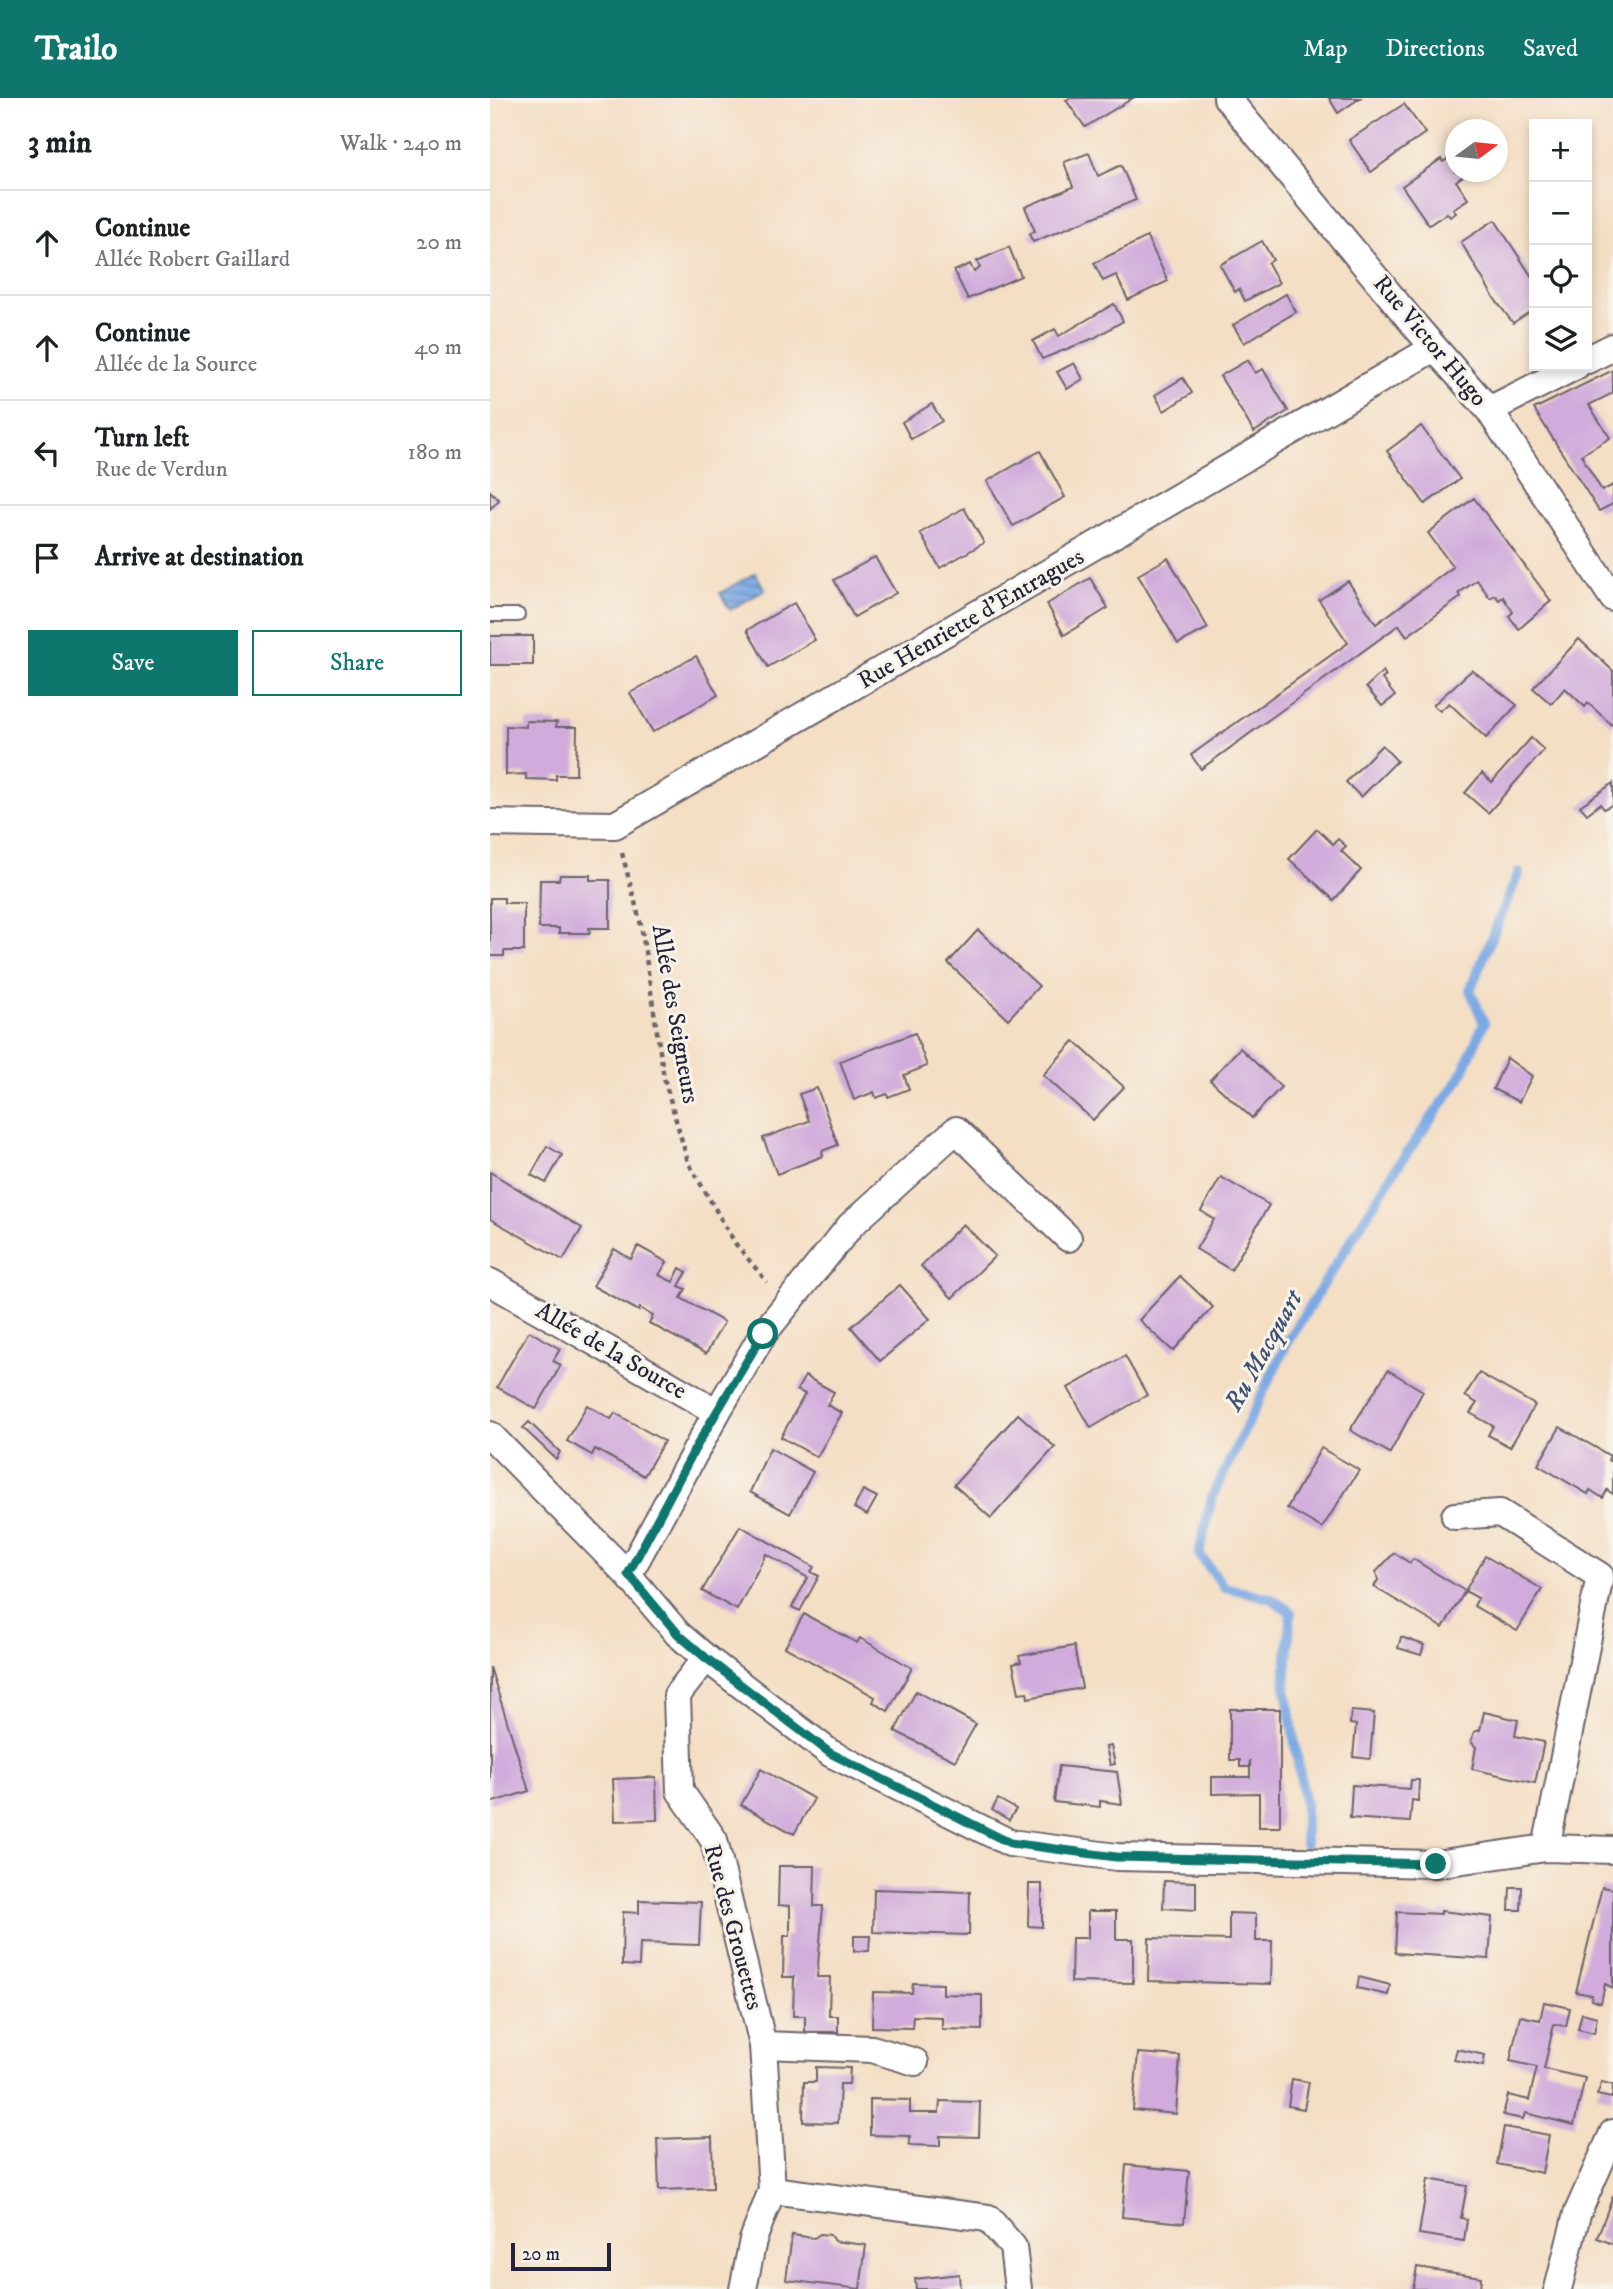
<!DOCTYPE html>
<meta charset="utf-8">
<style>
body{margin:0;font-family:"IM FELL DW Pica",serif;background:#f2f2f2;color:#202124}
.controls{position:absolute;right:21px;top:21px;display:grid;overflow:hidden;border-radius:0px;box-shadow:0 4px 10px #0003}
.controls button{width:63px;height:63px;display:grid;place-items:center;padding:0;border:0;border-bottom:2px solid #e0e0e0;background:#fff;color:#202124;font:35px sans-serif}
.compass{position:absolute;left:955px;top:21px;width:63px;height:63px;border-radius:50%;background:#fff;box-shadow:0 4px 10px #0003;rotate:75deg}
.scale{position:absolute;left:21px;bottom:18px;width:100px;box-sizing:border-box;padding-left:7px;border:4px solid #22223b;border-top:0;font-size:19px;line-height:24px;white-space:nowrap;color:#22223b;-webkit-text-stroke:5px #f7f3e8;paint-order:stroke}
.stop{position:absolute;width:21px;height:21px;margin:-16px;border:5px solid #0f766e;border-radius:50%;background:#fff}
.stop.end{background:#0f766e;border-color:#fff;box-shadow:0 2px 7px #0008}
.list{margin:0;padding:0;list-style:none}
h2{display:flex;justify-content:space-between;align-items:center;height:91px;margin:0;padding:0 28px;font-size:30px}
h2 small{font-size:23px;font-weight:400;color:#757577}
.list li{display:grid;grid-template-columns:46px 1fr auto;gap:21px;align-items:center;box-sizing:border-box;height:105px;padding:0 28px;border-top:2px solid #e0e0e0}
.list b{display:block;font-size:26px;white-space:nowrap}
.list p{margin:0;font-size:23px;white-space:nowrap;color:#757577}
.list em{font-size:23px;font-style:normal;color:#757577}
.actions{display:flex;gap:14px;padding:21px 28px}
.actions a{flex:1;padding:16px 0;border:2px solid #0f766e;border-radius:0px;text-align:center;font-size:24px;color:#0f766e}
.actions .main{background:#0f766e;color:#fff}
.icon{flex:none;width:38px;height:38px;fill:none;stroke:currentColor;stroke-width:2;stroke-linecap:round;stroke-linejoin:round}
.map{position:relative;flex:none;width:1123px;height:2191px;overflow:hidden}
header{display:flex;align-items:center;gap:42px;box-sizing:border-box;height:98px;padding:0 35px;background:#0f766e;color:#fff}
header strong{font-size:33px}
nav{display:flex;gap:38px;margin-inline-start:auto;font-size:24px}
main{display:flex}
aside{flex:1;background:#fff}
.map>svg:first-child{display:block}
</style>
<header>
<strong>Trailo</strong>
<nav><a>Map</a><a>Directions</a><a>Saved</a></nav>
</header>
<main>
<aside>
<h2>3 min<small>Walk · 240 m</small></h2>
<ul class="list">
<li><svg class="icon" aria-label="ahead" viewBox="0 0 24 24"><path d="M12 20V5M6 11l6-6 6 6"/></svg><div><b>Continue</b><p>Allée Robert Gaillard</p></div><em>20 m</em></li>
<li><svg class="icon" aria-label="ahead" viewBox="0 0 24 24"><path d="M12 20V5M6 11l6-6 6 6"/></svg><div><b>Continue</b><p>Allée de la Source</p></div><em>40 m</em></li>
<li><svg class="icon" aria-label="left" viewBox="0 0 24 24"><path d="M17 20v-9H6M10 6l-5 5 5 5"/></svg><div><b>Turn left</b><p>Rue de Verdun</p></div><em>180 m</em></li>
<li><svg class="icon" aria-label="arrive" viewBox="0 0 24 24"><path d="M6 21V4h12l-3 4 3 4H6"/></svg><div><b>Arrive at destination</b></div></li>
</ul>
<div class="actions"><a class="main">Save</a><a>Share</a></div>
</aside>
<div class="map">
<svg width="1123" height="2191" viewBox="0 0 1123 2191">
<defs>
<pattern id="water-rules" width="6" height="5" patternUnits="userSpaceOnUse" patternTransform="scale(1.75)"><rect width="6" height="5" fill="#7aa9e4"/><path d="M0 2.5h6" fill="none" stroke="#6489ba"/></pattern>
</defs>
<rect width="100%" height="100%" fill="#f7f3e8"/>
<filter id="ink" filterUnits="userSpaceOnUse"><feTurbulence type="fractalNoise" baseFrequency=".0143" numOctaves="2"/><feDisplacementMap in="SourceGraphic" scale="14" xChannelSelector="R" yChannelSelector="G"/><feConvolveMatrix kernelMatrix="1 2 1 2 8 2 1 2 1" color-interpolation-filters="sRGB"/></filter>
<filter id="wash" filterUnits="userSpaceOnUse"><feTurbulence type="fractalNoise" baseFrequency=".00686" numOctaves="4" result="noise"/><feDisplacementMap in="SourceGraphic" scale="28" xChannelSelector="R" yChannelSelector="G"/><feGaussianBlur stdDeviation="1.57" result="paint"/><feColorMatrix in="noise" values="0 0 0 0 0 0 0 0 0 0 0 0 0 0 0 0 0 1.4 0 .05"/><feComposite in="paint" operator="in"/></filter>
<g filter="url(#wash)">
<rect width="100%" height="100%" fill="#f4dec4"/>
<polygon fill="url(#water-rules)" stroke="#4e6690" stroke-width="2" points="265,475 275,492 240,512 230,495"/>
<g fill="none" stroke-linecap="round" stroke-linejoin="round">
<polyline stroke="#7aa9e4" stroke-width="10" points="815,1746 815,1707 795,1585 801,1514 780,1500 734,1489 709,1456 722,1399 798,1243 907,1069 970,980 994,925 980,892 1029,774"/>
</g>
<g id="blocks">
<g fill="#d0abdb">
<polygon points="580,0 643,0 595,29 576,2"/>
<polygon points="839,0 870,0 848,15"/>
<polygon points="914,6 935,35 881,74 859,42"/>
<polygon points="599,55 608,78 631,67 646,102 543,144 539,136 545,133 535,109 583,89 574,64"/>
<polygon points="963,57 965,74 976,76 966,83 978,101 963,111 966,115 960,119 957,115 939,127 912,88 951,61 953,64"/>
<polygon points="1005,122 1044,182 1044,211 1023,225 1004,200 971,144"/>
<polygon points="657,139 678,183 638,202 626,177 613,183 604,165"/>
<polygon points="772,143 783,162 778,165 789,185 755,203 749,191 745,194 730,167"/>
<polygon points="519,149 531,178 478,201 464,173 480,166 484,174 490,170 487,163"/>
<polygon points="796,196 806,214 754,245 743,227"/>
<polygon points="624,206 633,223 604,240 552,261 543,243 565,231 569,238"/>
<polygon points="758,262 765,275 773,271 798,313 764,334 730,278"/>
<polygon points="584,265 593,281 577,291 567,274"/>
<polygon points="1123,272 1123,295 1099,307 1120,340 1091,357 1112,393 1123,387 1123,406 1109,413 1044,311"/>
<polygon points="693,280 702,295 674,313 665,297"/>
<polygon points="442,306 452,323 421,341 412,324"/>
<polygon points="931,328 970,381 935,406 897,353"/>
<polygon points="550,353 575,399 523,428 497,383"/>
<polygon points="0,393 9,402 0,411"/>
<polygon points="984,400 1061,503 1029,531 1019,518 1023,514 1013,499 1009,502 1005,497 1000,500 987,482 969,495 971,499 917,538 909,527 711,671 701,657 858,545 829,502 858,483 886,526 963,469 938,435"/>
<polygon points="474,410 494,445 450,470 430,435"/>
<polygon points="385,459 406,495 364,519 344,482"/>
<polygon points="678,460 718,530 688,546 648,477"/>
<polygon points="600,480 618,510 574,537 557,506"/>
<polygon points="304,505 325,542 278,569 257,532"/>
<rect x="0" y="538" width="43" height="29"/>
<polygon points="1089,541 1123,573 1123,628 1098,605 1095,609 1075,590 1061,606 1043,590"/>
<polygon points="206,558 228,597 163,634 140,595"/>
<polygon points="982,572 1027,607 996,640 959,605 950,613 943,607"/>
<polygon points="893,573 896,578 892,581 905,598 892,608 876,589"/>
<polygon points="36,623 67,624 66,629 87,629 86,677 66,677 66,682 36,681 36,676 16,677 16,628 36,629"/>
<polygon points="1041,640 1054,652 998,715 975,695 992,675 1002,684"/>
<polygon points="892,647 907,663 871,699 856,684"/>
<polygon points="1123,685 1123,706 1114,711 1110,706 1097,716 1090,708"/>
<polygon points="827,731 843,746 848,741 856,748 851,753 871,772 844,802 799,761"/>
<polygon points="70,777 100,777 100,782 120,782 120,830 99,830 100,835 69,835 69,830 49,830 50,782 69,782"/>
<polygon points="0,800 14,800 14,805 34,805 34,853 14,853 14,858 0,858"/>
<polygon points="488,832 549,888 518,921 458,865"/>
<polygon points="425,935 437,968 414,977 419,991 398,999 397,996 386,1000 384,994 364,1002 350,963"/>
<polygon points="584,943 634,989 603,1022 553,977"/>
<polygon points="750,950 791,989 762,1020 720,982"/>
<polygon points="1017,960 1042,978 1029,1004 1003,991"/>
<polygon points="327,990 348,1047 332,1053 333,1058 287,1076 273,1040 319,1023 309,996"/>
<polygon points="57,1048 72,1057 56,1085 41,1077"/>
<polygon points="0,1074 92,1130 73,1162 0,1121"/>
<polygon points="731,1079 779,1107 741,1172 706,1151 724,1121 711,1113"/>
<polygon points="473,1126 505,1158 462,1200 431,1168"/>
<polygon points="148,1148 177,1164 169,1177 183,1184 190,1170 197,1174 189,1188 196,1191 191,1200 234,1224 216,1256 159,1225 163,1218 150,1210 149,1213 103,1188 124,1151 141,1161"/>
<polygon points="690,1178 723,1209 683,1253 649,1222"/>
<polygon points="410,1187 440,1221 390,1263 361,1229"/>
<polygon points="39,1233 70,1251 63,1263 71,1267 46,1311 7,1289"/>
<polygon points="635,1258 657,1297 601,1330 578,1290"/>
<polygon points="898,1272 933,1293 900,1355 860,1332"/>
<polygon points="989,1275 1045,1307 1020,1349 998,1337 1003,1328 980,1315 987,1305 975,1298"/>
<polygon points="315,1278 344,1294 337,1307 352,1315 327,1359 291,1339 315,1296 307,1292"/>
<polygon points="97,1307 121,1321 125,1315 174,1343 154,1378 105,1351 102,1357 77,1343"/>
<polygon points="528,1316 565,1349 501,1420 464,1387"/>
<polygon points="39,1324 70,1354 66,1361 33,1330"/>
<polygon points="1070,1329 1120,1358 1118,1362 1123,1365 1123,1396 1117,1392 1113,1400 1100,1392 1098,1396 1048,1367"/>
<polygon points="280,1350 323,1374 300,1416 260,1394"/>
<polygon points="831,1350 869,1372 832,1430 797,1410"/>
<polygon points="373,1392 387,1399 377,1417 364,1410"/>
<polygon points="250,1428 324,1469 321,1474 329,1478 310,1513 302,1509 318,1480 276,1456 247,1512 212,1493"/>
<polygon points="904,1455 920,1465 923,1461 975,1493 953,1530 884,1489 888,1482 886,1474"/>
<polygon points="995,1458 1052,1491 1027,1533 984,1508 988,1500 975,1493"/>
<polygon points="314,1516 367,1545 370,1540 422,1570 398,1613 383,1604 385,1599 295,1549"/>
<polygon points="911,1539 934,1547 931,1557 908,1550"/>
<polygon points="584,1548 592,1590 538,1600 537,1594 529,1595 523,1566 531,1564 529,1558"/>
<polygon points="0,1569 39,1693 0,1705"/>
<polygon points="426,1593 486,1626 465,1663 405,1633"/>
<polygon points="740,1611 790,1611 790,1729 769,1729 769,1695 722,1696 722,1679 760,1679 760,1662 759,1669 750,1669 750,1662 740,1662"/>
<polygon points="861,1613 884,1615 880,1661 863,1659 866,1627 860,1626"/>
<polygon points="994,1614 1028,1622 1025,1638 1054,1644 1045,1685 982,1671 986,1649 981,1644 984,1634 990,1632"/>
<polygon points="621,1648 625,1666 620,1667 616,1649"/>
<polygon points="569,1668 627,1674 632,1706 610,1703 610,1709 564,1704"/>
<polygon points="271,1671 324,1701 304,1736 251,1707"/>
<polygon points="166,1679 167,1722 125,1723 123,1681"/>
<polygon points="921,1682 929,1682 928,1703 922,1702 920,1724 860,1720 862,1687 920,1691"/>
<polygon points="508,1701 526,1711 519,1722 502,1712"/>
<polygon points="289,1768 325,1768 324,1808 333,1808 327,1879 340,1879 339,1918 348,1918 348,1934 315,1934 315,1918 303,1918 304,1879 293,1879 294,1838 300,1838 300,1808 288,1807"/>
<polygon points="674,1783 706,1784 706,1812 673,1810"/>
<polygon points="539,1786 552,1786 552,1829 538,1828"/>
<polygon points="1020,1789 1032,1789 1031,1812 1019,1812"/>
<polygon points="1112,1789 1123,1791 1123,1890 1115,1886 1111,1905 1101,1902 1102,1897 1086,1894"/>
<polygon points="384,1791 480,1794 479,1837 383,1834"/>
<polygon points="149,1802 211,1804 209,1847 150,1845 149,1868 132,1867 133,1814 149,1815"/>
<polygon points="598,1813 626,1813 626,1841 643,1841 643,1885 581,1884 582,1840 598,1840"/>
<polygon points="951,1813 1002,1819 999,1861 905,1855 907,1814 951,1816"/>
<polygon points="739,1815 766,1816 766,1843 782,1843 781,1886 658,1883 659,1840 739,1842"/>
<polygon points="364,1838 380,1838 379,1853 364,1853"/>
<polygon points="869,1879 900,1887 898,1897 867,1890"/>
<polygon points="423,1885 453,1886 453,1896 492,1897 492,1932 452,1931 452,1919 423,1918 422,1930 382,1929 383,1894 422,1895"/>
<polygon points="1054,1904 1080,1910 1076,1928 1064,1926 1054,1971 1095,1980 1084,2027 1035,2015 1033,2021 1013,2017 1018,1997 1039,2002 1047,1969 1020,1963 1030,1918 1050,1922"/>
<polygon points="1092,1915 1107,1919 1104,1935 1088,1931"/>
<polygon points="967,1951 995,1957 993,1968 964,1962"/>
<polygon points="648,1955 690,1958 686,2016 643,2012"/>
<polygon points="326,1969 360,1970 359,1986 350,1986 348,2025 313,2024 314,1984 326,1984"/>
<polygon points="802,1981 819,1984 814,2011 798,2008"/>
<polygon points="1112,1984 1123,1987 1122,2000 1107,1997"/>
<polygon points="380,2001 420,2002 420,2015 449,2015 450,2003 490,2004 489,2039 450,2038 450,2048 419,2047 420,2038 380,2037"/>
<polygon points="1014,2029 1059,2037 1052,2075 1007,2066"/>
<polygon points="222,2039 223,2090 169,2092 167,2041"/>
<polygon points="636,2067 699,2073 694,2125 632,2119"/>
<polygon points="938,2081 977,2088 971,2120 977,2121 974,2143 929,2136"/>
<polygon points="1123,2098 1123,2146 1107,2140"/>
<polygon points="330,2136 340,2137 344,2143 376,2147 370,2191 296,2182 302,2137 324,2140"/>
<polygon points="927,2169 991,2179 990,2191 923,2191"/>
<polygon points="469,2176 470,2191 426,2191 425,2181"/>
</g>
</g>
</g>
<g filter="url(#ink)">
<use href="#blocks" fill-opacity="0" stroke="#6c646b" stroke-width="2"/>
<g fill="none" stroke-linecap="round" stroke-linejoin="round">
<g stroke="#6c646b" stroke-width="16">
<polyline id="lane" points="0,517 28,517"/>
</g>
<g stroke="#6c646b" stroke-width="30">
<g id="street">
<polyline points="737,0 927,230 999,312 1123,500"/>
<polyline points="1097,262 1123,249"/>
<polyline points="999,312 1086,268"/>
<polyline points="0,725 125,727 944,250"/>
<polyline points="0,1184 227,1314 138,1477"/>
<polyline points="227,1314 273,1236 361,1127 466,1032 578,1140"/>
<polyline points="0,1337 138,1477 188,1536 216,1560 340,1655 520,1745 627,1759 946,1766 1056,1750 1123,1752"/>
<polyline points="965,1418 1010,1415 1110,1478 1056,1750"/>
<polyline points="216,1560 187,1597 190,1693 224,1742 273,1947 282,2092 498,2120 523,2149 528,2191"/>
<polyline points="273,1947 382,1951 425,1964"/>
<polyline points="253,2191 263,2142 282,2092"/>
<polyline points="1068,2191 1087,2116 1123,2035"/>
</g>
</g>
<polyline stroke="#6c646b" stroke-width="4.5" stroke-dasharray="5 5" stroke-linecap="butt" points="132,755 151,827 174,980 198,1064 245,1145 277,1184"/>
<use href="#lane" stroke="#fff" stroke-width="12"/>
<use href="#street" stroke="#fff" stroke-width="26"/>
</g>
</g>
<g fill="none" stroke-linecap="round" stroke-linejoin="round" filter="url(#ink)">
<polyline stroke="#0f766e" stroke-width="9" points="273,1236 206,1349 138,1476 188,1536 216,1560 340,1655 520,1745 626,1759 946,1766"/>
</g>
<g text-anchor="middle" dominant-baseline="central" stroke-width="6" stroke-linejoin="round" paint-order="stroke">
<g font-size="24" fill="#22223b" stroke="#f7f3e8">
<text transform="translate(940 243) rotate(50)">Rue Victor Hugo</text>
<text transform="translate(481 521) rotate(-30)">Rue Henriette d'Entragues</text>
<text transform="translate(185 916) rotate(80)">Allée des Seigneurs</text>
<text transform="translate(121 1253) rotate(30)">Allée de la Source</text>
<text transform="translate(243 1829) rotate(75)">Rue des Grouettes</text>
</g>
<g font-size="26" font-style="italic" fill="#415176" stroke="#f7f3e8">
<text transform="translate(774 1253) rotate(-61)">Ru Macquart</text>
</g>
</g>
</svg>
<div class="controls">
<button>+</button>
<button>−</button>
<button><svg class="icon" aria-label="locate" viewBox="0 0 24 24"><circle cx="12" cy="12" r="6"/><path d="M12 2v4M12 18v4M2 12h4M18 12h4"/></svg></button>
<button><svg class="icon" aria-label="layers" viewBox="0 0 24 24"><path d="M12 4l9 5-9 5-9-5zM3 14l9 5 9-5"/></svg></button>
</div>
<svg class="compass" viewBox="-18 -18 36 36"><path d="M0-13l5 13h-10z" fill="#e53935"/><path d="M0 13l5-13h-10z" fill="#757577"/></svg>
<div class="scale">20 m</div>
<div class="stop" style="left:273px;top:1236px"></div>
<div class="stop end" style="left:946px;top:1766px"></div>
</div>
</main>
